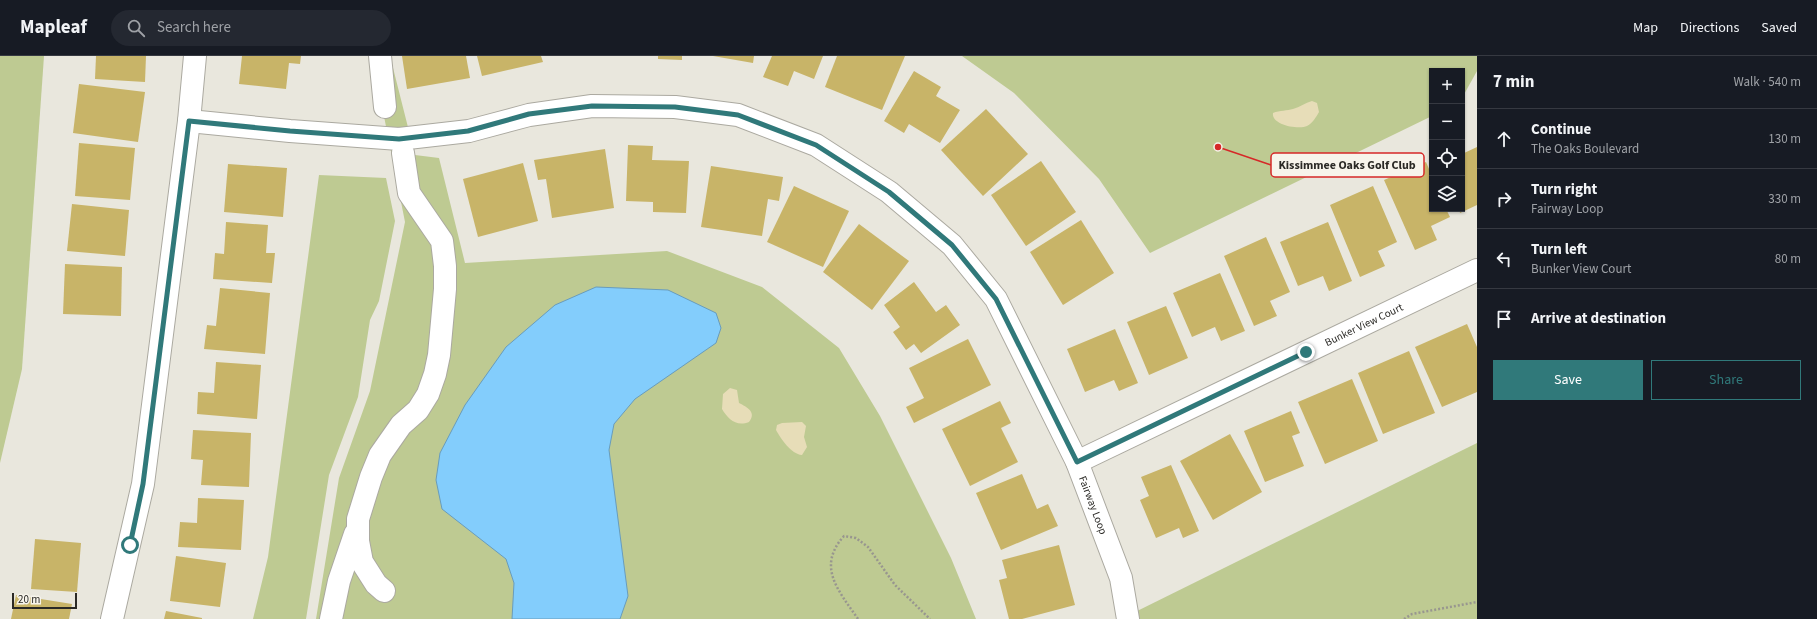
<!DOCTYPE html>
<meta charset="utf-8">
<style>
body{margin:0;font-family:"Source Sans 3",sans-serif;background:#242831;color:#f1f3f6}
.controls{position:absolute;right:12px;top:12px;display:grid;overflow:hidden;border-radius:0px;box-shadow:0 1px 3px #0004}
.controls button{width:36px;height:36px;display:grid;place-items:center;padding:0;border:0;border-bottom:1px solid #363941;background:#171b24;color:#f1f3f6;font:20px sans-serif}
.scale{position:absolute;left:12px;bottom:10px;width:65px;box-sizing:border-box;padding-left:4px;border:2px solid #2a2925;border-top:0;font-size:11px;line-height:14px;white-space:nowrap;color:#2a2925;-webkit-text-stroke:3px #f7f4eb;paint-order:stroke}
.stop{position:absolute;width:12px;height:12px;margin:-9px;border:3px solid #30797a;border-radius:50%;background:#fff}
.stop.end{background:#30797a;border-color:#fff;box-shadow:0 1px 4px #0008}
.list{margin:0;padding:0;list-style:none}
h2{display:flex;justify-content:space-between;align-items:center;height:52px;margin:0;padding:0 16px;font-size:17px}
h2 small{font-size:13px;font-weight:400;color:#9ea1a6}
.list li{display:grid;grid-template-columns:26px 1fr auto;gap:12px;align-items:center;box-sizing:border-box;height:60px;padding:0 16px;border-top:1px solid #363941}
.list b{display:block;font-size:15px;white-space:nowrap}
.list p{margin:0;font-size:13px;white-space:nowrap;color:#9ea1a6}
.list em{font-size:13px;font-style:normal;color:#9ea1a6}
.actions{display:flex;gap:8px;padding:12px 16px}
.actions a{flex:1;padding:9px 0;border:1px solid #30797a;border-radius:0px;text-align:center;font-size:14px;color:#30797a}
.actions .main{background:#30797a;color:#fff}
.icon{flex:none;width:22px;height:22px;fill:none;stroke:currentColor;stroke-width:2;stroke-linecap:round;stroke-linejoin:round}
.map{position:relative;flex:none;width:1477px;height:563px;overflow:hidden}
header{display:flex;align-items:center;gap:24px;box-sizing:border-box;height:56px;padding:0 20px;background:#171b24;border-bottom:1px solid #363941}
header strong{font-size:19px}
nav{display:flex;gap:22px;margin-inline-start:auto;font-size:14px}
.search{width:280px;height:36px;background:#242831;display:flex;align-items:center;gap:10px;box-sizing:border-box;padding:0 14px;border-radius:22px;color:#9ea1a6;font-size:15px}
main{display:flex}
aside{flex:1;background:#171b24}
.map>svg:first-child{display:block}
</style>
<header>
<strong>Mapleaf</strong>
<div class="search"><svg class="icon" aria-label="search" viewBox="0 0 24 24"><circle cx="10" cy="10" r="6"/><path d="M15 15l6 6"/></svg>Search here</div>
<nav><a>Map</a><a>Directions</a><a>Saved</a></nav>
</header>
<main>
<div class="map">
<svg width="1477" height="563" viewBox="0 0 1477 563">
<rect width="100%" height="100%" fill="#e9e7dd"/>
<g fill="#beca92">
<polygon points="0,0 44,0 22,313 0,407"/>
<polygon points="372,0 390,0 415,99 439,102 465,207 667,195 762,231 839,292 880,360 951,502 976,563 316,563 339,422 370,335 405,166"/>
<polygon points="962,0 1477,0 1477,15 1462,42 1462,15 1432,15 1432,60 1150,197 1099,123 1014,37"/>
<polygon points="319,119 386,122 395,165 379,245 370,264 358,341 329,419 306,563 253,563 268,501"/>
<polygon points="1477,387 1477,563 1121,563"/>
</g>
<g fill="#e7ddb8">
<path d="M1312,45L1317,47L1319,56C1316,61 1313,67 1307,70C1299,74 1271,69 1273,57C1280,54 1287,55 1293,53C1300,51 1305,47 1312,45Z"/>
<path d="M730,332L737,334L739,347C747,351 757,356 749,366C736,371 728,363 722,353L723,338Z"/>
<path d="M802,366L806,370L804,381L807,391L802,399C791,398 781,383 776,374L777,369L782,367Z"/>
</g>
<polygon fill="#83cdfc" stroke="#689cbc" points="596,231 668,234 716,257 721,272 716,287 635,343 614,368 609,394 628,540 620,563 512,563 514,527 506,503 442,453 436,424 440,397 465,349 506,291 555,249"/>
<g fill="#c8b468">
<polygon points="96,0 146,0 145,26 95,23"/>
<polygon points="242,0 301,0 300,8 289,7 286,33 239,28"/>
<polygon points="402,0 466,0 470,22 407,33"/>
<polygon points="477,0 541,0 543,6 482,20"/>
<polygon points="658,0 682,0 682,4 658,3"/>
<polygon points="713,0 754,0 753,7"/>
<polygon points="772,0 823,0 814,23 794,15 788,30 763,21"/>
<polygon points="837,0 905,0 882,54 825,31"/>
<polygon points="914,15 941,31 936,40 960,54 940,87 909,68 904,77 884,65"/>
<polygon points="79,28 145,36 138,86 73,77"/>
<polygon points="986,53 1028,98 983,140 941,94"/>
<polygon points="79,87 135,92 130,144 75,140"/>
<polygon points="628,89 653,90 652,104 689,105 686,157 653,156 653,146 626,145"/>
<polygon points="1477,91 1477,149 1460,157 1459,153 1462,153 1462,98"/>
<polygon points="605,93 614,152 552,162 546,123 538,124 534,104"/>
<polygon points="1041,105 1076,156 1026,190 991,139"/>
<polygon points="1426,106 1432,120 1432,153 1446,153 1450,161 1431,170 1437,184 1415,194 1384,124"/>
<polygon points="523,107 538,165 478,181 463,123"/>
<polygon points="228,108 287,112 283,161 224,156"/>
<polygon points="711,110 783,121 779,145 768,143 762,180 701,171"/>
<polygon points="794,130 849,155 823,211 767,186"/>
<polygon points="1373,130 1397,186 1378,195 1385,210 1360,221 1330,149"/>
<polygon points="72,148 129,154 125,200 67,195"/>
<polygon points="1081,164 1114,217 1063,249 1030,196"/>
<polygon points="226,166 268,169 266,197 275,197 272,227 213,223 215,197 224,198"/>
<polygon points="1328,166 1352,225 1329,235 1323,220 1298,230 1280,186"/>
<polygon points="859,168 909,205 872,254 823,216"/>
<polygon points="1266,181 1290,236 1270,245 1277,260 1254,270 1224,200"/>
<polygon points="65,208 122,211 121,260 63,258"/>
<polygon points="1220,217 1245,275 1221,285 1215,271 1192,281 1173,237"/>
<polygon points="914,226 936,256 946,249 960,269 921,297 914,288 906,294 893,276 900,271 884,249"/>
<polygon points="220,232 270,237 265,298 204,293 207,269 216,270"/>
<polygon points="1166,250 1188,302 1149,319 1127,266"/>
<polygon points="1467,268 1477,291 1477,336 1442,351 1415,291"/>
<polygon points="1115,273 1138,327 1119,335 1114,324 1085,336 1067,293"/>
<polygon points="968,283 991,329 914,367 906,351 924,342 909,312"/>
<polygon points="1409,295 1435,357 1383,378 1358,317"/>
<polygon points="216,306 261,309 257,363 197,358 198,336 214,337"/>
<polygon points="1352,323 1378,385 1325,408 1298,346"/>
<polygon points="1000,345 1011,367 1001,372 1018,406 970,430 942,373"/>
<polygon points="1291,355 1300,377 1292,380 1304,410 1265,426 1244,375"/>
<polygon points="193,374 251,377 249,431 201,429 203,404 191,403"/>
<polygon points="1230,378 1262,436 1213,464 1180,405"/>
<polygon points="1171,409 1199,475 1183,482 1179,472 1156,482 1140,444 1149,440 1141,421"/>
<polygon points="1022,418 1037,453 1048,448 1058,470 1001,494 976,437"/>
<polygon points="198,442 244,444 241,494 178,491 180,466 197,467"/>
<polygon points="35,483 81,487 77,536 31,533"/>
<polygon points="1059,489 1075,549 1022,563 1009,563 999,524 1007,522 1002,504"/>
<polygon points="176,500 226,507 220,551 170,545"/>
<polygon points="16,539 72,548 69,563 11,563"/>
<polygon points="166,555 202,562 202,563 164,563"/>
</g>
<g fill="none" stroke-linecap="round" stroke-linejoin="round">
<g stroke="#aba9a0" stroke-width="24">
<g id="minor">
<polyline points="380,0 385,51"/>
<path id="s1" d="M189,65L290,75L399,83L469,75L529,59L592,50L675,51L738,59L816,89L889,136L952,189L996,243L1077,406L1121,522L1128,563"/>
<path id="s2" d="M1077,406L1477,214"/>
<polyline points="384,535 376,528 362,506 358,485 358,463 371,421 380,399 401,369 418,354 428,338 435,318 439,299 445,233 445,210 442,185 409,137 403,97"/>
<polyline points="112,563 143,428 189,65 195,0"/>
<polyline points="331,563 339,525 355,478"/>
</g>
</g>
<g stroke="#98968f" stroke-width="2.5" stroke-dasharray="2 2" stroke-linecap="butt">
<path d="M858,563C839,535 816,511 844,480L856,482L868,491L895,529L930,563"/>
<polyline points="1404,563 1412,558 1477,546"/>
</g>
<use href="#minor" stroke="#fff" stroke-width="22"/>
</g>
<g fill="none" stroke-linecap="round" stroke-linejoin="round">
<polyline stroke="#30797a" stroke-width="5" points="130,489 143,428 189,65 290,75 399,83 468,75 529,58 592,50 675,51 738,59 816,89 889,136 952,189 996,243 1077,406 1306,296"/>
</g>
<g text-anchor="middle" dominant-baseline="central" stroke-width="3" stroke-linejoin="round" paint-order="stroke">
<g font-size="11" fill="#2a2925" stroke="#f7f4eb">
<text stroke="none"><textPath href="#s2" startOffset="318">Bunker View Court</textPath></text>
<text stroke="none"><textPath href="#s1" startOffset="1104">Fairway Loop</textPath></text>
</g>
</g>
<path fill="none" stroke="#d62828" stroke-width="1.5" d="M1218 91L1271 109"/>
<circle fill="#d62828" stroke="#f7f4eb" stroke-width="1.5" cx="1218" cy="91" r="4"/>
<rect fill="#f7f4eb" stroke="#d62828" stroke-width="1.5" x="1271" y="97" width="153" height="24" rx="4"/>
<g font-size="12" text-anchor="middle" font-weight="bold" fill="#2a2925">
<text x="1347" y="113">Kissimmee Oaks Golf Club</text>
</g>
</svg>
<div class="controls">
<button>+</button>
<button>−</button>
<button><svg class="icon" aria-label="locate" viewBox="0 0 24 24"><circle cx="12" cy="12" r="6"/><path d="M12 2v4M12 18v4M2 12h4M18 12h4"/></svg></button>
<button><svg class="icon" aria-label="layers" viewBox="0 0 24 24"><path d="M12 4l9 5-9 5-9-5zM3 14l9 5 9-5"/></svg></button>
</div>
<div class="scale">20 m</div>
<div class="stop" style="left:130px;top:489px"></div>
<div class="stop end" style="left:1306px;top:296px"></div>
</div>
<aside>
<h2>7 min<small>Walk · 540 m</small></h2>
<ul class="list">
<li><svg class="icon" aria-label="ahead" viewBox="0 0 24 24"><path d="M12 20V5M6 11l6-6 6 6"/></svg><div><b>Continue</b><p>The Oaks Boulevard</p></div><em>130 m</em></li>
<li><svg class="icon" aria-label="right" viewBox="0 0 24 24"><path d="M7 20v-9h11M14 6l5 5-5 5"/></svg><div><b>Turn right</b><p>Fairway Loop</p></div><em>330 m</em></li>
<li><svg class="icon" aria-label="left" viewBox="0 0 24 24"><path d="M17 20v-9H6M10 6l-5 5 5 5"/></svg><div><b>Turn left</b><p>Bunker View Court</p></div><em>80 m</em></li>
<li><svg class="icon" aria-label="arrive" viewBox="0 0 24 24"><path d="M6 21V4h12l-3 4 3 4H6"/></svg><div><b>Arrive at destination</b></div></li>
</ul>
<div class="actions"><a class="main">Save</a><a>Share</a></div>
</aside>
</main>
